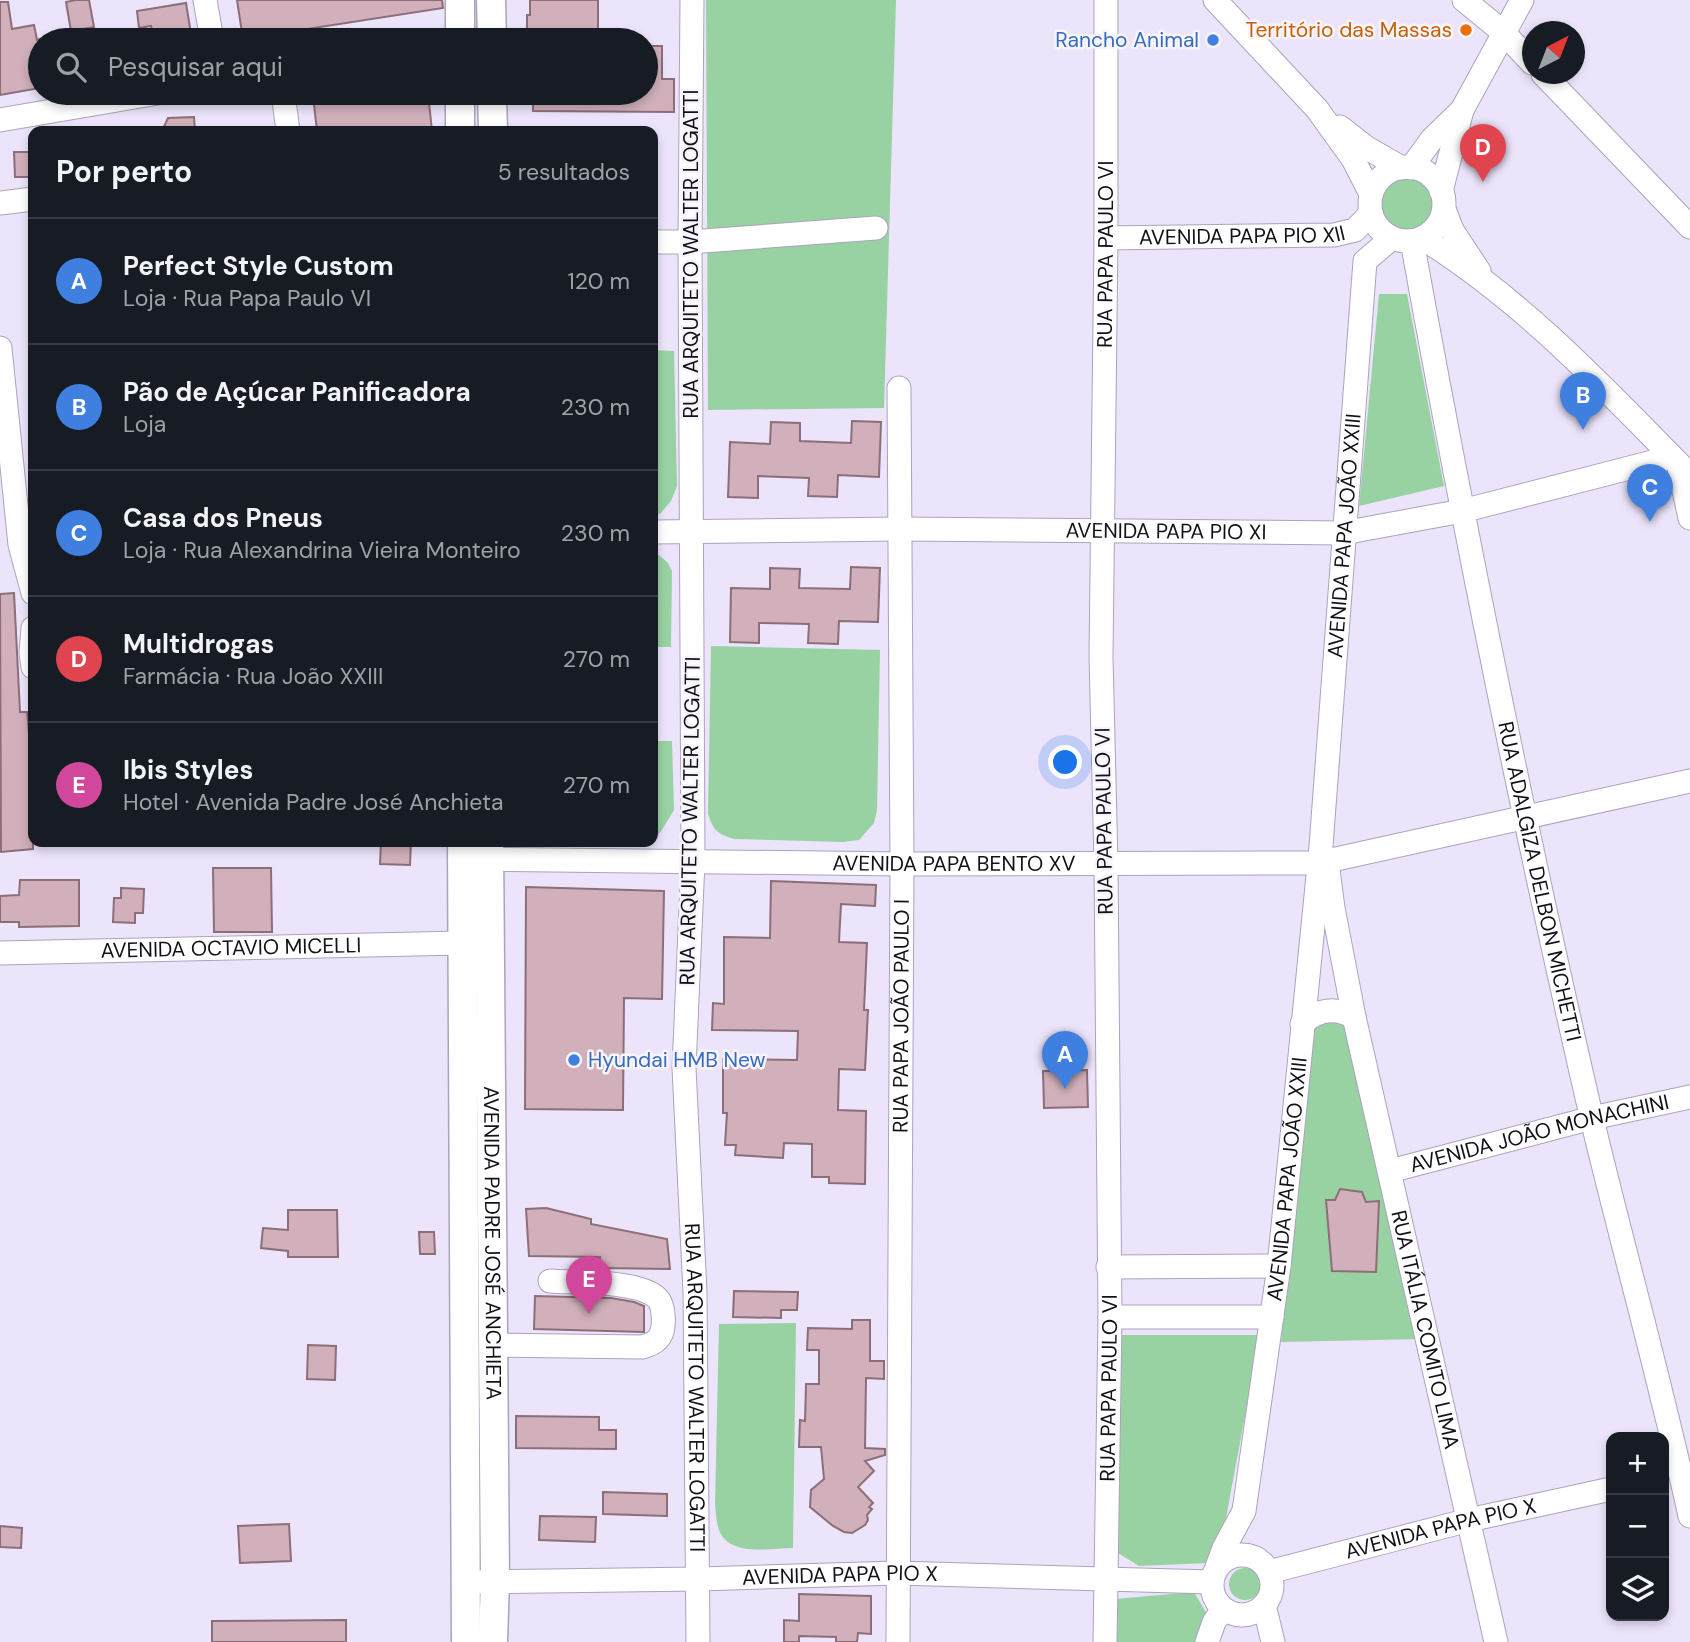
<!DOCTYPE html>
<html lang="pt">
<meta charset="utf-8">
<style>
body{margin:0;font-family:"DM Sans",sans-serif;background:#20242c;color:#f1f3f6}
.controls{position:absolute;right:21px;bottom:21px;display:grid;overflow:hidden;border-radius:14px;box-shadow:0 4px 10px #0003}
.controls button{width:63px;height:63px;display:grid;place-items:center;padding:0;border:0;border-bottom:2px solid #363941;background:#171b24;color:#f1f3f6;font:35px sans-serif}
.compass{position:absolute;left:1522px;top:21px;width:63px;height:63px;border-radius:50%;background:#171b24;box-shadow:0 4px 10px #0003;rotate:42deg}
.you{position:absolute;left:1066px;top:763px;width:24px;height:24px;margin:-18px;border:5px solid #fff;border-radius:50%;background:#1a73e8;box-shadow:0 0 0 10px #1a73e833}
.badge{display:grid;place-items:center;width:46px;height:46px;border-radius:50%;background:#0f766e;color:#fff;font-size:23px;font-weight:700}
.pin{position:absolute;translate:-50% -58px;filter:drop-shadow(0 2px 4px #0008)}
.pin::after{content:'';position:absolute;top:37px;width:24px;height:21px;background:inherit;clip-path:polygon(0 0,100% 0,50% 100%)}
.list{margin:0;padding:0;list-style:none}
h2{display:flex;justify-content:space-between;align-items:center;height:91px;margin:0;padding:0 28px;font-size:30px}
h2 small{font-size:23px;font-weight:400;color:#9ea1a6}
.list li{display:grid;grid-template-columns:46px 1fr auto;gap:21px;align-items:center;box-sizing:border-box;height:126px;padding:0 28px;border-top:2px solid #363941}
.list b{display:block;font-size:26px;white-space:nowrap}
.list p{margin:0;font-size:23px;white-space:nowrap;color:#9ea1a6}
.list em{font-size:23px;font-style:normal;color:#9ea1a6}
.icon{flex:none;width:38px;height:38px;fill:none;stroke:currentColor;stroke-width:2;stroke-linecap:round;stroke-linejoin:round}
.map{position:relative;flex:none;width:1690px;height:1642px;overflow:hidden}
.search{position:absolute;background:#171b24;box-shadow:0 4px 10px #0003;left:28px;top:28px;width:630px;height:77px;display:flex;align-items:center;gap:18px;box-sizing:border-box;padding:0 24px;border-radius:38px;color:#9ea1a6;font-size:26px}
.panel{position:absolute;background:#171b24;box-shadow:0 4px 10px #0003;left:28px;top:126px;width:630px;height:721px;border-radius:14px}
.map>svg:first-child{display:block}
</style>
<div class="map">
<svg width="1690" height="1642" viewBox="0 0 1690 1642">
<rect width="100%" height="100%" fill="#ece4fb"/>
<g fill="#98d2a3">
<polygon points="706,0 896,0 884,408 708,410"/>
<circle cx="1407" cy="203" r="27"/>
<polygon points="1379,294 1407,294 1444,486 1359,506"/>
<polygon points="653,350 674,351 677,486 671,501 660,514 653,515"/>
<polygon points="653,555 659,555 668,563 672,571 671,647 653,647"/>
<path d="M711,646L880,650L877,810L874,823L859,840L843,842L735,839C718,835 713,830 708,814Z"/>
<polygon points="653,741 672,741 674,810 660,833 653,836"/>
<polygon points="1334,1020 1346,1024 1423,1339 1281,1342 1312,1033 1319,1024"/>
<path d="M796,1323L793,1548C768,1548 727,1558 718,1527C716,1520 716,1512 715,1504L719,1324Z"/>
<polygon points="1121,1335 1260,1335 1221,1545 1208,1563 1139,1566 1118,1553"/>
<circle cx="1245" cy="1584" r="16"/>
<polygon points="1194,1592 1207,1614 1197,1642 1115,1642 1115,1599"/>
</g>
<g fill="#d1b0bb" stroke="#8c6e79" stroke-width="2">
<polygon points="76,0 89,0 94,27 71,31 66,2"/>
<polygon points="237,0 442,0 443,8 243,39"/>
<polygon points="530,0 598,0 598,40 527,40 527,15 530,15"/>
<polygon points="0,2 8,2 12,29 34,25 37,40 40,39 40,88 0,95"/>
<polygon points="186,3 192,40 154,40 151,26 139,28 137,11"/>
<polygon points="646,46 662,46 662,79 674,79 674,112 533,111 533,93 646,93"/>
<polygon points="344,93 428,93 432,131 317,131 313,96"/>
<polygon points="194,117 195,131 162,131 168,118"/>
<polygon points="14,152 33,152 33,177 15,177"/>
<polygon points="852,421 881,422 879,477 838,475 837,497 808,496 809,478 758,476 758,498 728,497 730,442 770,444 771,422 800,423 800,441 851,443"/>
<polygon points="851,567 880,568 878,622 839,621 838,644 808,643 809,624 759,623 759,643 730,642 731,588 770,589 770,568 800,569 799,588 850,589"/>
<polygon points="14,593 20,712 27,712 29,733 31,732 33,849 1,852 0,594"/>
<polygon points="381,842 411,842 410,865 380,864"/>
<polygon points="213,868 271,868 272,932 214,932"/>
<polygon points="20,880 79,880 79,926 19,927 19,922 0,922 0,896 19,895"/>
<polygon points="771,881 876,885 875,906 841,904 839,942 867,943 864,1010 868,1010 865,1070 839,1069 838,1110 866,1111 865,1184 829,1183 829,1177 812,1177 812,1144 784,1143 783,1158 735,1155 736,1145 725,1145 727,1113 723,1113 723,1059 797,1060 798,1031 712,1030 713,1003 724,1004 724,937 770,938"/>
<polygon points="526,887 664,891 662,999 624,998 623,1110 525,1109"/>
<polygon points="121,888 144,889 143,913 135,913 135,923 113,922 114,898 121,898"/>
<polygon points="1087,1070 1088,1107 1044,1108 1043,1071"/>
<polygon points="1340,1189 1362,1192 1366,1202 1379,1201 1376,1272 1332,1271 1326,1200 1335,1200"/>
<polygon points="546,1208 591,1219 591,1224 667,1239 670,1269 599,1268 600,1257 529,1256 526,1209"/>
<polygon points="288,1210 337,1210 338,1257 288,1257 288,1251 261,1248 263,1228 288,1230"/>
<polygon points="419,1232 434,1232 435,1254 420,1254"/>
<polygon points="734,1291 798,1292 797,1310 781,1310 781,1318 733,1317"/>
<polygon points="535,1296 611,1298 634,1302 644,1306 644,1332 534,1329"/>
<polygon points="852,1320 870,1320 870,1361 884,1361 884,1379 866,1378 865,1448 885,1449 885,1455 865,1461 874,1471 858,1487 873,1503 869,1507 872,1509 867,1515 868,1520 865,1525 852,1533 844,1532 833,1526 810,1507 811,1490 824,1479 821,1447 799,1447 800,1420 805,1421 806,1384 819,1384 819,1350 807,1350 808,1328 852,1329"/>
<polygon points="308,1345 336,1346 335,1380 307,1379"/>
<polygon points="516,1416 599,1417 599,1430 616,1430 616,1449 516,1448"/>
<polygon points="603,1492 667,1494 667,1516 603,1514"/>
<polygon points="540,1516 596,1517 595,1542 539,1540"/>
<polygon points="289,1524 291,1561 240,1563 238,1526"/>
<polygon points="0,1526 22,1528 21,1548 0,1547"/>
<polygon points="799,1594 871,1596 871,1634 858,1633 857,1642 836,1642 836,1637 799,1636 799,1642 784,1642 784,1620 799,1621"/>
<polygon points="346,1620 346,1642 212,1642 212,1621"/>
</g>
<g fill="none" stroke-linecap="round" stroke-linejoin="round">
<g stroke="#aca2bd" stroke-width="25">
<g id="minor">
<polyline points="205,0 212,40"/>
<path id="s1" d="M692,0L690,242L693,861L684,1068L695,1292L698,1642"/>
<polyline points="1215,0 1317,109 1353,159 1371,194"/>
<polyline points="1464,0 1503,32 1532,63"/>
<polyline points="1543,74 1690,227"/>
<polyline points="283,93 288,131"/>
<polyline points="0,120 158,93"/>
<polyline points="1340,127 1367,148 1402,168"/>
<circle cx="1407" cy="204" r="37"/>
<polyline points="1411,168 1432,139 1462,110"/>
<polyline points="1441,191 1462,110 1522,0"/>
<polyline points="0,203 33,199"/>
<polyline points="1444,209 1452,230 1479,271"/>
<path id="s2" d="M1106,238L1334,235L1355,230L1371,213"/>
<path d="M1422,238C1523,300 1607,391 1690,475"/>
<path id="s3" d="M1412,241C1465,534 1524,825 1591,1115C1623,1249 1661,1382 1690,1516"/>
<polyline points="653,242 690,242 876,228"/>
<polyline points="0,348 20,545 33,593"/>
<polyline points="1678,463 1690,518"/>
<path id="s4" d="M653,532L899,529L1343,533L1462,511L1672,457"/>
<polyline points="33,628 31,653 33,667"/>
<path id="s5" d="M474,859L902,864L1318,863L1690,781"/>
<path id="s6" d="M1327,862L1333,908L1354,1017L1496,1642"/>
<path id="s7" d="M0,953L462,943"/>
<path d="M1302,1024C1317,1009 1336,1007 1354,1017"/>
<path id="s8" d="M1390,1171L1592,1118L1690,1097"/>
<polyline points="1108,1267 1279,1266"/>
<polyline points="1110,1317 1272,1317"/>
<path d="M493,1345L642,1347C654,1344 662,1339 663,1326C664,1318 663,1305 658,1299C641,1280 576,1283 550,1281"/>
<circle cx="1242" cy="1585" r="30"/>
<path id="s9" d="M1217,1567L1224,1548L1244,1511L1279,1266L1321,846L1365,261L1392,238"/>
<path id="s10" d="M1269,1572L1469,1520L1611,1489"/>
<path id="s11" d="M467,1582L699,1579L897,1573L1211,1582"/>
<polyline points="1264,1605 1273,1642"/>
<path id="s12" d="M898,1642L902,864L899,388"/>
<path id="s13" d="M1105,1642L1110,1317L1106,864L1101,656L1106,238V0"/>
<polyline points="1207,1642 1214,1622 1223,1609"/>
</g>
</g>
<g stroke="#aca2bd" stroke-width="31">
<g id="major">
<polyline points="460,0 460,40"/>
<polyline points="491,0 492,40"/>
<polyline points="460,93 460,131"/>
<polyline points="492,93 493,131"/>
<polyline points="462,842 466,1642"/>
<path id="s14" d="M489,842L495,1581L493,1642"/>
</g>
</g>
<use href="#minor" stroke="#fff" stroke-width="23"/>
<use href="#major" stroke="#fff" stroke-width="28"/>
</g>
<circle fill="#e8710a" stroke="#f7f5fb" stroke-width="2.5" cx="1466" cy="30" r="7"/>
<g fill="#3f7fe0" stroke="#f7f5fb" stroke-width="2.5">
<circle cx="1213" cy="40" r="7"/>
<circle cx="574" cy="1060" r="7"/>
</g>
<g text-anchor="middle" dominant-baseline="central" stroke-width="5" stroke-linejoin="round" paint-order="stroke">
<g font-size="21" fill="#c56008" stroke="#f7f5fb" text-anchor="end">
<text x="1452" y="30">Território das Massas</text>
</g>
<g font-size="21" fill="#366cbe" stroke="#f7f5fb" text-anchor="end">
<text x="1199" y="40">Rancho Animal</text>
<text x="588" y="1060" text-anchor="start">Hyundai HMB New</text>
</g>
<g font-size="21" fill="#131019" stroke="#f7f5fb">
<text stroke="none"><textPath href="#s2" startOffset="136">AVENIDA PAPA PIO XII</textPath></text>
<text transform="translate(691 254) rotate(-90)">RUA ARQUITETO WALTER LOGATTI</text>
<text stroke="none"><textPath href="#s13" startOffset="1388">RUA PAPA PAULO VI</textPath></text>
<text stroke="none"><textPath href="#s4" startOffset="513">AVENIDA PAPA PIO XI</textPath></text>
<text stroke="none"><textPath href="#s9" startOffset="1043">AVENIDA PAPA JOÃO XXIII</textPath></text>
<text transform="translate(690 821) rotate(-89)">RUA ARQUITETO WALTER LOGATTI</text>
<text transform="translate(1104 821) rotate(-91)">RUA PAPA PAULO VI</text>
<text stroke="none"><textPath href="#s5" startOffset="480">AVENIDA PAPA BENTO XV</textPath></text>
<text stroke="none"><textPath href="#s3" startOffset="653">RUA ADALGIZA DELBON MICHETTI</textPath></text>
<text stroke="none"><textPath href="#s7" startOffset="231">AVENIDA OCTAVIO MICELLI</textPath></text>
<text stroke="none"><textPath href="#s12" startOffset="626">RUA PAPA JOÃO PAULO I</textPath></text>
<text stroke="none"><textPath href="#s8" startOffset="154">AVENIDA JOÃO MONACHINI</textPath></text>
<text stroke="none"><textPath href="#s9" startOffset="397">AVENIDA PAPA JOÃO XXIII</textPath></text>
<text stroke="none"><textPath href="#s14" startOffset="401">AVENIDA PADRE JOSÉ ANCHIETA</textPath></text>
<text stroke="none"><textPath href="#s6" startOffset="478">RUA ITÁLIA COMITO LIMA</textPath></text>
<text stroke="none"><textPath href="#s1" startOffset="1388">RUA ARQUITETO WALTER LOGATTI</textPath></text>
<text stroke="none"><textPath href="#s13" startOffset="254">RUA PAPA PAULO VI</textPath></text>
<text stroke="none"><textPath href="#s10" startOffset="177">AVENIDA PAPA PIO X</textPath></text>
<text stroke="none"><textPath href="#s11" startOffset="373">AVENIDA PAPA PIO X</textPath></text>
</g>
</g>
</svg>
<div class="controls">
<button>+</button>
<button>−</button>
<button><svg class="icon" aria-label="layers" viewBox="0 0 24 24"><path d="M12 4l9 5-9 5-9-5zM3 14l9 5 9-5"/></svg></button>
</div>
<svg class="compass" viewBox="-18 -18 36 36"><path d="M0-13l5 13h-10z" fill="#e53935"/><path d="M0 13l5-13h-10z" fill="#9ea1a6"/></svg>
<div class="you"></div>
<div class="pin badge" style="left:1065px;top:1089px;background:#3f7fe0">A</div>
<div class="pin badge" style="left:1583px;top:430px;background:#3f7fe0">B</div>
<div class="pin badge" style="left:1650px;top:522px;background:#3f7fe0">C</div>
<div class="pin badge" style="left:1483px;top:182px;background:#e0444e">D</div>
<div class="pin badge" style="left:589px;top:1314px;background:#d1479c">E</div>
<div class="search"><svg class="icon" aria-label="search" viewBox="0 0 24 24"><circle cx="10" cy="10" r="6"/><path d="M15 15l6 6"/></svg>Pesquisar aqui</div>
<section class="panel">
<h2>Por perto<small>5 resultados</small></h2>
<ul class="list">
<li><span class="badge" style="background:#3f7fe0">A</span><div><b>Perfect Style Custom</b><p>Loja · Rua Papa Paulo VI</p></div><em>120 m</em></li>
<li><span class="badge" style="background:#3f7fe0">B</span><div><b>Pão de Açúcar Panificadora</b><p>Loja</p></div><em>230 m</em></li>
<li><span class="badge" style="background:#3f7fe0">C</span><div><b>Casa dos Pneus</b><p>Loja · Rua Alexandrina Vieira Monteiro</p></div><em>230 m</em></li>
<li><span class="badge" style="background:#e0444e">D</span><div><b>Multidrogas</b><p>Farmácia · Rua João XXIII</p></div><em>270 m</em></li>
<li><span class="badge" style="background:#d1479c">E</span><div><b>Ibis Styles</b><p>Hotel · Avenida Padre José Anchieta</p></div><em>270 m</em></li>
</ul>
</section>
</div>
